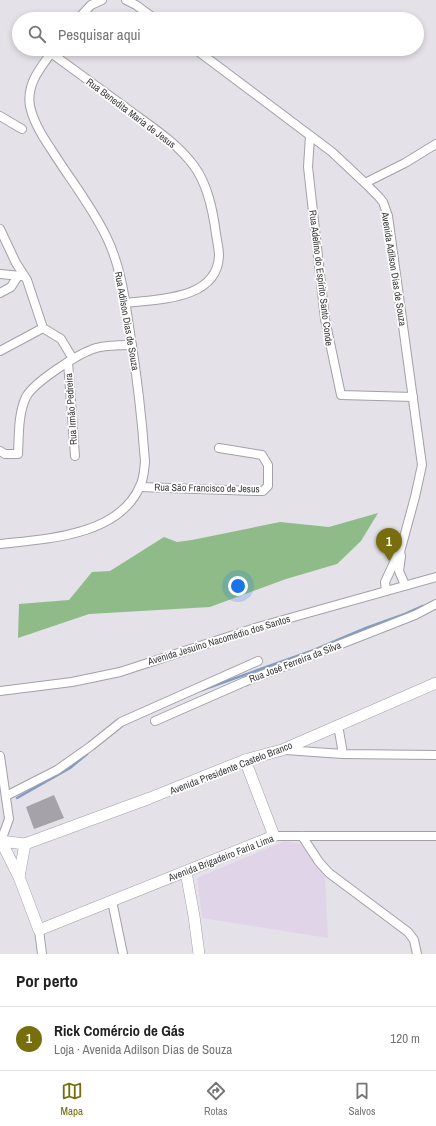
<!DOCTYPE html>
<html lang="pt">
<meta charset="utf-8">
<style>
body{margin:0;font-family:"Archivo Narrow",sans-serif;background:#f6f6f6;color:#222}
.you{position:absolute;left:238px;top:586px;width:14px;height:14px;margin:-10px;border:3px solid #fff;border-radius:50%;background:#1a73e8;box-shadow:0 0 0 6px #1a73e833}
.badge{display:grid;place-items:center;width:26px;height:26px;border-radius:50%;background:#786e0d;color:#fff;font-size:13px;font-weight:700}
.pin{position:absolute;translate:-50% -33px;filter:drop-shadow(0 1px 2px #0008)}
.pin::after{content:'';position:absolute;top:21px;width:14px;height:12px;background:inherit;clip-path:polygon(0 0,100% 0,50% 100%)}
.list{margin:0;padding:0;list-style:none}
h2{display:flex;justify-content:space-between;align-items:center;height:52px;margin:0;padding:0 16px;font-size:17px}
h2 small{font-size:13px;font-weight:400;color:#767676}
.list li{display:grid;grid-template-columns:26px 1fr auto;gap:12px;align-items:center;box-sizing:border-box;height:64px;padding:0 16px;border-top:1px solid #e0e0e0}
.list b{display:block;font-size:15px;white-space:nowrap}
.list p{margin:0;font-size:13px;white-space:nowrap;color:#767676}
.list em{font-size:13px;font-style:normal;color:#767676}
.icon{flex:none;width:22px;height:22px;fill:none;stroke:currentColor;stroke-width:2;stroke-linecap:round;stroke-linejoin:round}
.map{position:relative;flex:none;width:436px;height:954px;overflow:hidden}
.search{position:absolute;background:#fff;box-shadow:0 2px 6px #0003;left:12px;right:12px;top:12px;height:44px;display:flex;align-items:center;gap:10px;box-sizing:border-box;padding:0 14px;border-radius:22px;color:#767676;font-size:15px}
.sheet{height:116px;background:#fff}
nav{display:flex;justify-content:space-around;align-items:center;box-sizing:border-box;height:56px;border-top:1px solid #e0e0e0;background:#fff;font-size:11px;color:#767676}
nav a{display:grid;justify-items:center;gap:2px}
nav .on{color:#786e0d}
.map>svg:first-child{display:block}
</style>
<div class="map">
<svg width="436" height="954" viewBox="0 0 436 954">
<rect width="100%" height="100%" fill="#e4e1e8"/>
<polygon fill="#e0d4e8" points="285,841 300,844 325,876 328,938 202,918 197,878"/>
<polygon fill="#8ebb87" points="378,513 361,541 337,564 286,579 210,607 89,614 18,638 19,604 69,600 92,572 110,571 164,537 177,542 192,540 280,522 329,527"/>
<g fill="none" stroke-linecap="round" stroke-linejoin="round">
<g stroke="#819cc3" stroke-width="2.5">
<polyline points="202,690 314,650 366,628 405,614 423,606"/>
<polyline points="17,798 70,768 87,754"/>
</g>
</g>
<polygon fill="#a5a2a9" points="54,795 64,818 34,829 26,807"/>
<g fill="none" stroke-linecap="round" stroke-linejoin="round">
<g stroke="#a3a0a7" stroke-width="10">
<g id="street">
<polyline points="126,0 136,5 155,19"/>
<polyline points="78,19 91,5 102,0"/>
<polyline points="195,49 332,152 365,183 379,197 383,202 388,216 422,465 415,497 400,552 401,556 399,571 405,585"/>
<path d="M51,53C77,72 103,91 129,110C152,127 177,143 194,166C208,185 213,211 216,234C217,241 219,249 219,256C217,300 158,299 126,303"/>
<polyline points="0,116 22,129"/>
<polyline points="310,136 308,167 325,319 341,395 413,397"/>
<polyline points="365,183 405,163 436,144"/>
<polyline points="0,229 16,263 27,280 43,328 61,339 73,359"/>
<polyline points="0,274 21,276"/>
<polyline points="0,293 11,287 18,276"/>
<polyline points="0,351 43,328"/>
<polyline points="68,362 75,456"/>
<path d="M0,451L5,454H18C19,435 18,414 26,397C34,382 79,353 96,348C107,345 120,345 132,345"/>
<polyline points="140,487 256,491 263,491 268,486 268,465 262,455 219,448"/>
<path d="M0,544C46,539 119,536 140,486C144,479 144,470 145,462C142,419 137,376 130,333C125,300 121,266 106,236C91,205 69,178 51,149C42,136 33,121 30,106C26,83 42,66 54,49"/>
<polyline points="386,591 385,582 398,554"/>
<polyline points="0,691 72,682 120,672 258,627 436,577"/>
<polyline points="155,721 244,682 415,615 436,604"/>
<polyline points="338,725 343,754"/>
<polyline points="285,750 343,754 436,755"/>
<polyline points="0,756 9,819 1,841"/>
<polyline points="6,796 57,770 91,746 121,722 258,661"/>
<polyline points="274,836 436,836"/>
<polyline points="302,836 319,862 329,873 408,932 414,940 417,954"/>
<polyline points="112,901 123,954"/>
<polyline points="39,930 42,954"/>
</g>
</g>
<g stroke="#a3a0a7" stroke-width="12">
<g id="secondary">
<polyline points="0,841 25,844 150,798 245,760 282,750 436,683"/>
<polyline points="1,841 19,877 39,930 274,836 245,760"/>
<polyline points="186,872 194,916 199,954"/>
<polyline points="19,877 25,844"/>
</g>
</g>
<use href="#street" stroke="#fff" stroke-width="8"/>
<use href="#secondary" stroke="#fff" stroke-width="11"/>
</g>
<g text-anchor="middle" dominant-baseline="central" stroke-width="3.5" stroke-linejoin="round" paint-order="stroke">
<g font-size="10" fill="#3a393c" stroke="#fff">
<text transform="translate(131 113) rotate(37)">Rua Benedita Maria de Jesus</text>
<text transform="translate(394 269) rotate(81)">Avenida Adilson Dias de Souza</text>
<text transform="translate(321 278) rotate(83)">Rua Adelino do Espírito Santo Conde</text>
<text transform="translate(127 321) rotate(80)">Rua Adilson Dias de Souza</text>
<text transform="translate(71 409) rotate(-94)">Rua Irmão Pedreira</text>
<text transform="translate(207 488) rotate(1)">Rua São Francisco de Jesus</text>
<text transform="translate(219 640) rotate(-17)">Avenida Jesuíno Nacomédio dos Santos</text>
<text transform="translate(295 662) rotate(-21)">Rua José Ferreira da Silva</text>
<text transform="translate(231 768) rotate(-21)">Avenida Presidente Castelo Branco</text>
<text transform="translate(221 858) rotate(-21)">Avenida Brigadeiro Faria Lima</text>
</g>
</g>
</svg>
<div class="you"></div>
<div class="pin badge" style="left:389px;top:561px">1</div>
<div class="search"><svg class="icon" aria-label="search" viewBox="0 0 24 24"><circle cx="10" cy="10" r="6"/><path d="M15 15l6 6"/></svg>Pesquisar aqui</div>
</div>
<section class="sheet">
<h2>Por perto<small></small></h2>
<ul class="list">
<li><span class="badge">1</span><div><b>Rick Comércio de Gás</b><p>Loja · Avenida Adilson Dias de Souza</p></div><em>120 m</em></li>
</ul>
</section>
<nav>
<a class="on"><svg class="icon" aria-label="map" viewBox="0 0 24 24"><path d="M3 6l6-2 6 2 6-2v14l-6 2-6-2-6 2zM9 4v14M15 6v14"/></svg>Mapa</a>
<a><svg class="icon" aria-label="directions" viewBox="0 0 24 24"><path d="M12 3l9 9-9 9-9-9zM9 14v-3h6M13 9l2 2-2 2"/></svg>Rotas</a>
<a><svg class="icon" aria-label="saved" viewBox="0 0 24 24"><path d="M7 4h10v16l-5-4-5 4z"/></svg>Salvos</a>
</nav>
